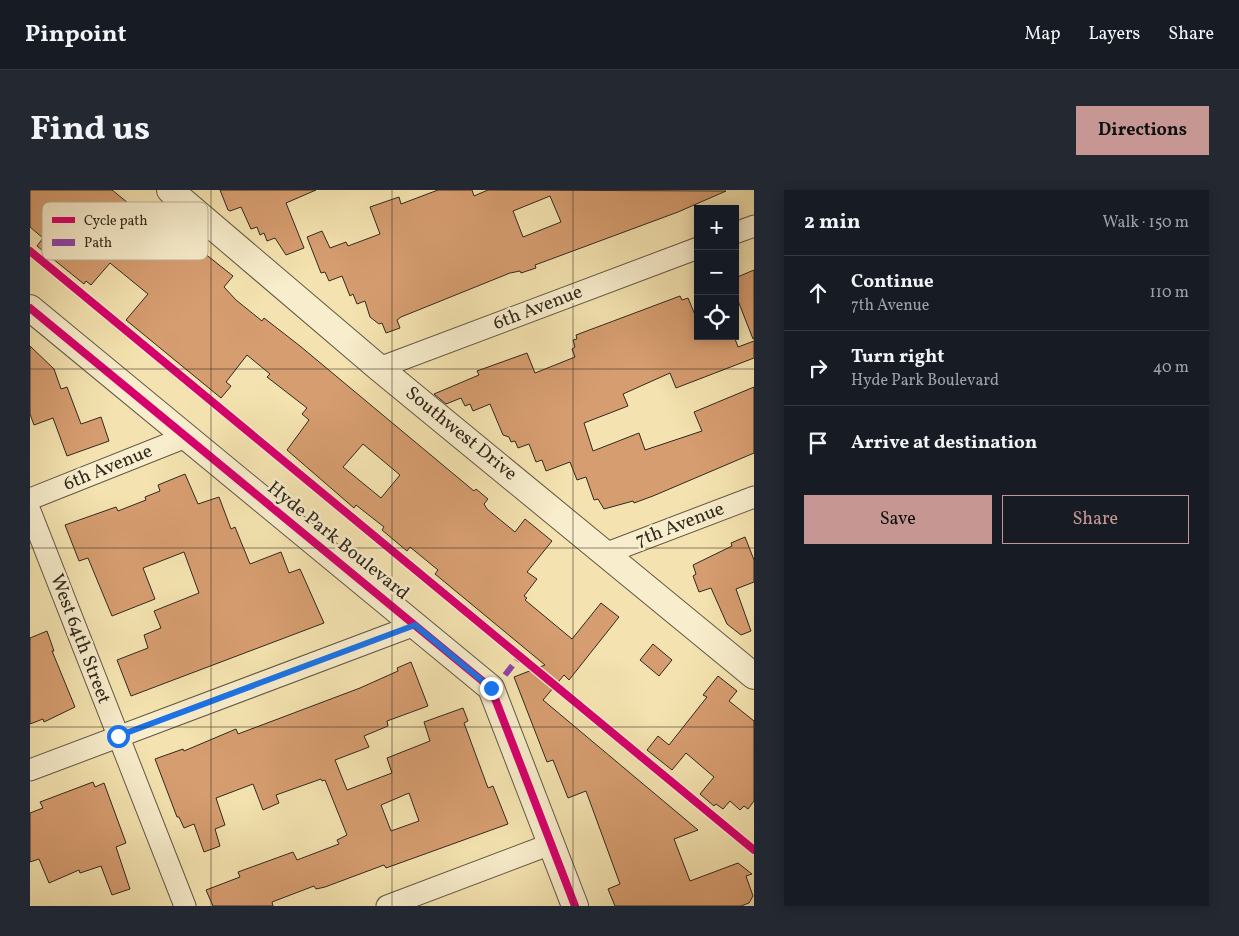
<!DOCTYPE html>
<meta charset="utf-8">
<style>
body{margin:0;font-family:Vollkorn,serif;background:#242831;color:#f1f3f6}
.controls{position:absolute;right:15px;top:15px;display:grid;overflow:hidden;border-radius:0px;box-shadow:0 2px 12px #0003}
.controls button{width:45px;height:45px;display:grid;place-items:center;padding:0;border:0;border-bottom:1px solid #363941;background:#171b24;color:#f1f3f6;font:25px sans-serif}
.stop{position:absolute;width:15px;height:15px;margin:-11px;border:4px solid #1a73e8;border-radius:50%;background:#fff}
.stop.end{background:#1a73e8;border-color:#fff;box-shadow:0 1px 5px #0008}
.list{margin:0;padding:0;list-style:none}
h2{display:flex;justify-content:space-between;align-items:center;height:65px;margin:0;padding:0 20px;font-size:21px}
h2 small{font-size:16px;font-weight:400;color:#9ea1a6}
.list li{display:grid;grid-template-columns:32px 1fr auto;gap:15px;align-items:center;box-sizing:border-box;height:75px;padding:0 20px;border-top:1px solid #363941}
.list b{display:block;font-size:19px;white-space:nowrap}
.list p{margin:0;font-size:16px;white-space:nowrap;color:#9ea1a6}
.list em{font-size:16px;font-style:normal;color:#9ea1a6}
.actions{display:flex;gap:10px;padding:15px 20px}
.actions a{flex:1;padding:11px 0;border:1px solid #c59692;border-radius:0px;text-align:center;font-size:18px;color:#c59692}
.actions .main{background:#c59692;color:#111}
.icon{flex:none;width:28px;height:28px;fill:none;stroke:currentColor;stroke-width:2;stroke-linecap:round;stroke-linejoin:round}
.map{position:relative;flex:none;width:724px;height:716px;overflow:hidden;border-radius:0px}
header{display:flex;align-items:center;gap:30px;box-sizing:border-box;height:70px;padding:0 25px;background:#171b24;border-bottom:1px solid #363941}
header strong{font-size:24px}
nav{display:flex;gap:28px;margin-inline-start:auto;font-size:18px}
.intro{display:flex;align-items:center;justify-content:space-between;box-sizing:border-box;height:120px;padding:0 30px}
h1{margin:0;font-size:35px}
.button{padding:12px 22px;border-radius:0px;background:#c59692;color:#111;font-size:18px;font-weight:700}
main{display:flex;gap:30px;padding:0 30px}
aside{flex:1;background:#171b24;border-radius:0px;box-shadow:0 2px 12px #0003}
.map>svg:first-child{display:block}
</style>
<header>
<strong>Pinpoint</strong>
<nav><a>Map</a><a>Layers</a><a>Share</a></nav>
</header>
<div class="intro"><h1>Find us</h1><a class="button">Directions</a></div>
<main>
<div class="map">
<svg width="724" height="716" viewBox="0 0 724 716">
<rect width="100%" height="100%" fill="#f4e3b0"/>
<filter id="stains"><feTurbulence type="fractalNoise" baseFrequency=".004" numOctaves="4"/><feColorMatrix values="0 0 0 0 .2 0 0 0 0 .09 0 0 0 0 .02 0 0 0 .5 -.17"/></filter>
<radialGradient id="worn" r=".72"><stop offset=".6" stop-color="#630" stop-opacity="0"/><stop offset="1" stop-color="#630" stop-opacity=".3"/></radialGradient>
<g fill="#d69d70" stroke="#31291f" fill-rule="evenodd">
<path d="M0,0H82L113,25L105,35L132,57L137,52L155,66L164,55L203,86L194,97L206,110L232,131L234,128L270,156L444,301L446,299L458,309L454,314L457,319L485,342L495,329L522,351L497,382L507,389L494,406L497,408L495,410L542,449L571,413L589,427L539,490L534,485L513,510L668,640L644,649L660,691L708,673L722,684L716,686L723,706L719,713L711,716H585L578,699L590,694L556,601L538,608L523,570L517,572L484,487L515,475L405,384L408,380L380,357L377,361L352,340L354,337L326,315L324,318L257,260L279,230L272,224L277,218L237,187L240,184L217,165L196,192L201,196L191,208L96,130L118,104L80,73L61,95L56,91L54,94L7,56L13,48L0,37ZM333,254L370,285L351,308L313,277Z"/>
<polygon points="190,0 286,0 256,13 274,58 256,65 245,48 237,51 234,43 230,45 227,37 221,39 211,17 200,21 198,20"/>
<path d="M408,0H442L444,6L458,0L696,1L648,22L505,75L506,78L491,83L490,81L480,83L371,127L367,130L370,138L356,143L352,133L349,134L340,127L335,111L327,114L323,104L320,106L312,86L299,91L295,82L291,83L277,47L292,41L300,58L316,52L318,56L350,44L340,17L369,7L371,14ZM520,6L531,32L493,47L483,21Z"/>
<polygon points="724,80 724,149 723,149 705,103 705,88"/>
<polygon points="650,106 652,110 658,108 668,132 668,146 704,146 708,157 724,151 724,168 646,198 640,183 593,204 598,216 554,233 563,261 609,243 615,260 672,241 664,222 724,197 724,263 623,306 604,313 603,311 574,319 568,309 564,310 556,287 547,290 540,272 516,281 512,270 506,272 499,254 488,258 485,251 481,252 479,247 473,245 460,214 443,221 440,214 435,216 431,208 416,214 404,204 449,185 447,181 497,163 505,183 545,167 542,159 545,157 543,150 547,149 546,145"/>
<polygon points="0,156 24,179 31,199 37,197 51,234 71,227 79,251 37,266 23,228 4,235 0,224"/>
<polygon points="155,284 168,314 189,307 201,339 205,337 220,374 251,362 259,383 270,379 294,433 101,506 87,470 118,458 114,445 131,438 124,421 169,403 154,362 113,378 125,409 82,426 58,368 49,371 35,335 86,317 88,321 116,310 115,307 130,301 128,295"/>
<polygon points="715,347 724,370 724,392 706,399 721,441 711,445 697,434 681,398 669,402 663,386 666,384 663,375 702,356 701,353"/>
<polygon points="17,441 24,461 22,461 45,517 14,532 13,529 0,534 0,448"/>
<polygon points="623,454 642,470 629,486 610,470"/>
<path d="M381,472L398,516L357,531L358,536L334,546L339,557L305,570L317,600L362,583L357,568L400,551L394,532L433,518L438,531L434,533L458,598L463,596L478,634L356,678L354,675L295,697L286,699L284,696L242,712L243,716H183L176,700L210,687L208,682L263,662L267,670L309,654L307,650L317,645L295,590L292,591L291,589L246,605L249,613L233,620L223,594L186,608L195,635L185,639L190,656L174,662L164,634L154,638L149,627H147L125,569L153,559L154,561L206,539L208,544L330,498L368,481L367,478ZM379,603L389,631L361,641L351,615Z"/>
<polygon points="688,486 707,501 699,511 724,531 724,611 718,619 714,616 710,620 700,611 693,619 686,614 684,616 670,604 684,587 656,563 642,580 617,560 628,546 639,555 677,507 673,505"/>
<polygon points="63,592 65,597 74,593 96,653 86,657 100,699 82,705 71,676 50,683 49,680 19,693 9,669 0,672 0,623 13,618 10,612"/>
</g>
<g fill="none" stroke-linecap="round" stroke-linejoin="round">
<g stroke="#625843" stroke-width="23">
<g id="minor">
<polyline points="705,43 724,36"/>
<polyline points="349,178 668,58"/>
<polyline points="0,309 156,247"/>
<polyline points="0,321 155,716"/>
<polyline points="577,363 724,307"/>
<polyline points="0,580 385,435"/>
<polyline points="357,716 521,654"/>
</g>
</g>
<g stroke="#625843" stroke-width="28">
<g id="tertiary">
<polyline points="140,0 349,178 724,486"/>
<polyline points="0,118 461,498 545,716"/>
</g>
</g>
<use href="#minor" stroke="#f8edcc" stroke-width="21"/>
<use href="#tertiary" stroke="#f8edcc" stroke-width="26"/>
<polyline stroke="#8e44ad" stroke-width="6" stroke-dasharray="12 6" stroke-linecap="butt" points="475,485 490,466"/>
<g stroke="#f8edcc" stroke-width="11">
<g id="cycleway">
<polyline points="0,61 724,660"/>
<polyline points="0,118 461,498 545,716"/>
</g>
</g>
<use href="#cycleway" stroke="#d6006c" stroke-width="8"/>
</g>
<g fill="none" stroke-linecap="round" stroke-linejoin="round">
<polyline stroke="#1a73e8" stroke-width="6" points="88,546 385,435 461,498"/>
</g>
<path fill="none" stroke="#31291f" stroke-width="1" stroke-opacity="0.55" d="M181,0V716M362,0V716M543,0V716M0,179H724M0,358H724M0,537H724"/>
<g text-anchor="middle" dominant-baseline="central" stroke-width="5" stroke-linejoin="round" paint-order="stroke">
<g font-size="19" fill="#31291f" stroke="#f8edcc">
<text transform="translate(508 118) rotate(-21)">6th Avenue</text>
<text transform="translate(431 244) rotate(39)">Southwest Drive</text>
<text transform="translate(78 278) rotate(-22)">6th Avenue</text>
<text transform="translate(650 335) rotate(-21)">7th Avenue</text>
<text transform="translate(308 351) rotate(39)">Hyde Park Boulevard</text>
<text transform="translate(50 449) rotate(69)">West 64th Street</text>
</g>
</g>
<rect x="12" y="12" width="166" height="58" rx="8" fill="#f8edcc" stroke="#bcb298" stroke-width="1"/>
<rect x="22" y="27" width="23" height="6" fill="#d6006c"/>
<rect x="22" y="49" width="23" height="7" fill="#8e44ad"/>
<g font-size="14" fill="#31291f">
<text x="54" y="35">Cycle path</text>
<text x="54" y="57">Path</text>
</g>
<rect width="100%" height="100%" filter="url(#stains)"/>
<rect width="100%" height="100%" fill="url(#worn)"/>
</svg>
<div class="controls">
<button>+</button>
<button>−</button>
<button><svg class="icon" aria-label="locate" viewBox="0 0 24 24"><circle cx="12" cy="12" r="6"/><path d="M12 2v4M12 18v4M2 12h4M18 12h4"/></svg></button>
</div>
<div class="stop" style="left:88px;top:546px"></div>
<div class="stop end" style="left:461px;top:498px"></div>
</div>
<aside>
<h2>2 min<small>Walk · 150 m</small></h2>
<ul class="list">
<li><svg class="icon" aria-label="ahead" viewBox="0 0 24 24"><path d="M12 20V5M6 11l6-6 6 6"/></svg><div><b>Continue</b><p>7th Avenue</p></div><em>110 m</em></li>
<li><svg class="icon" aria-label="right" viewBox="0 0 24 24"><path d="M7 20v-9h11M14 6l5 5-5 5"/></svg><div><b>Turn right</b><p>Hyde Park Boulevard</p></div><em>40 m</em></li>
<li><svg class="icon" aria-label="arrive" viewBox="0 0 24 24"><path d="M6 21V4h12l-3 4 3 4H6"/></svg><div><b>Arrive at destination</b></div></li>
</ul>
<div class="actions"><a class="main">Save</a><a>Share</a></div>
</aside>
</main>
